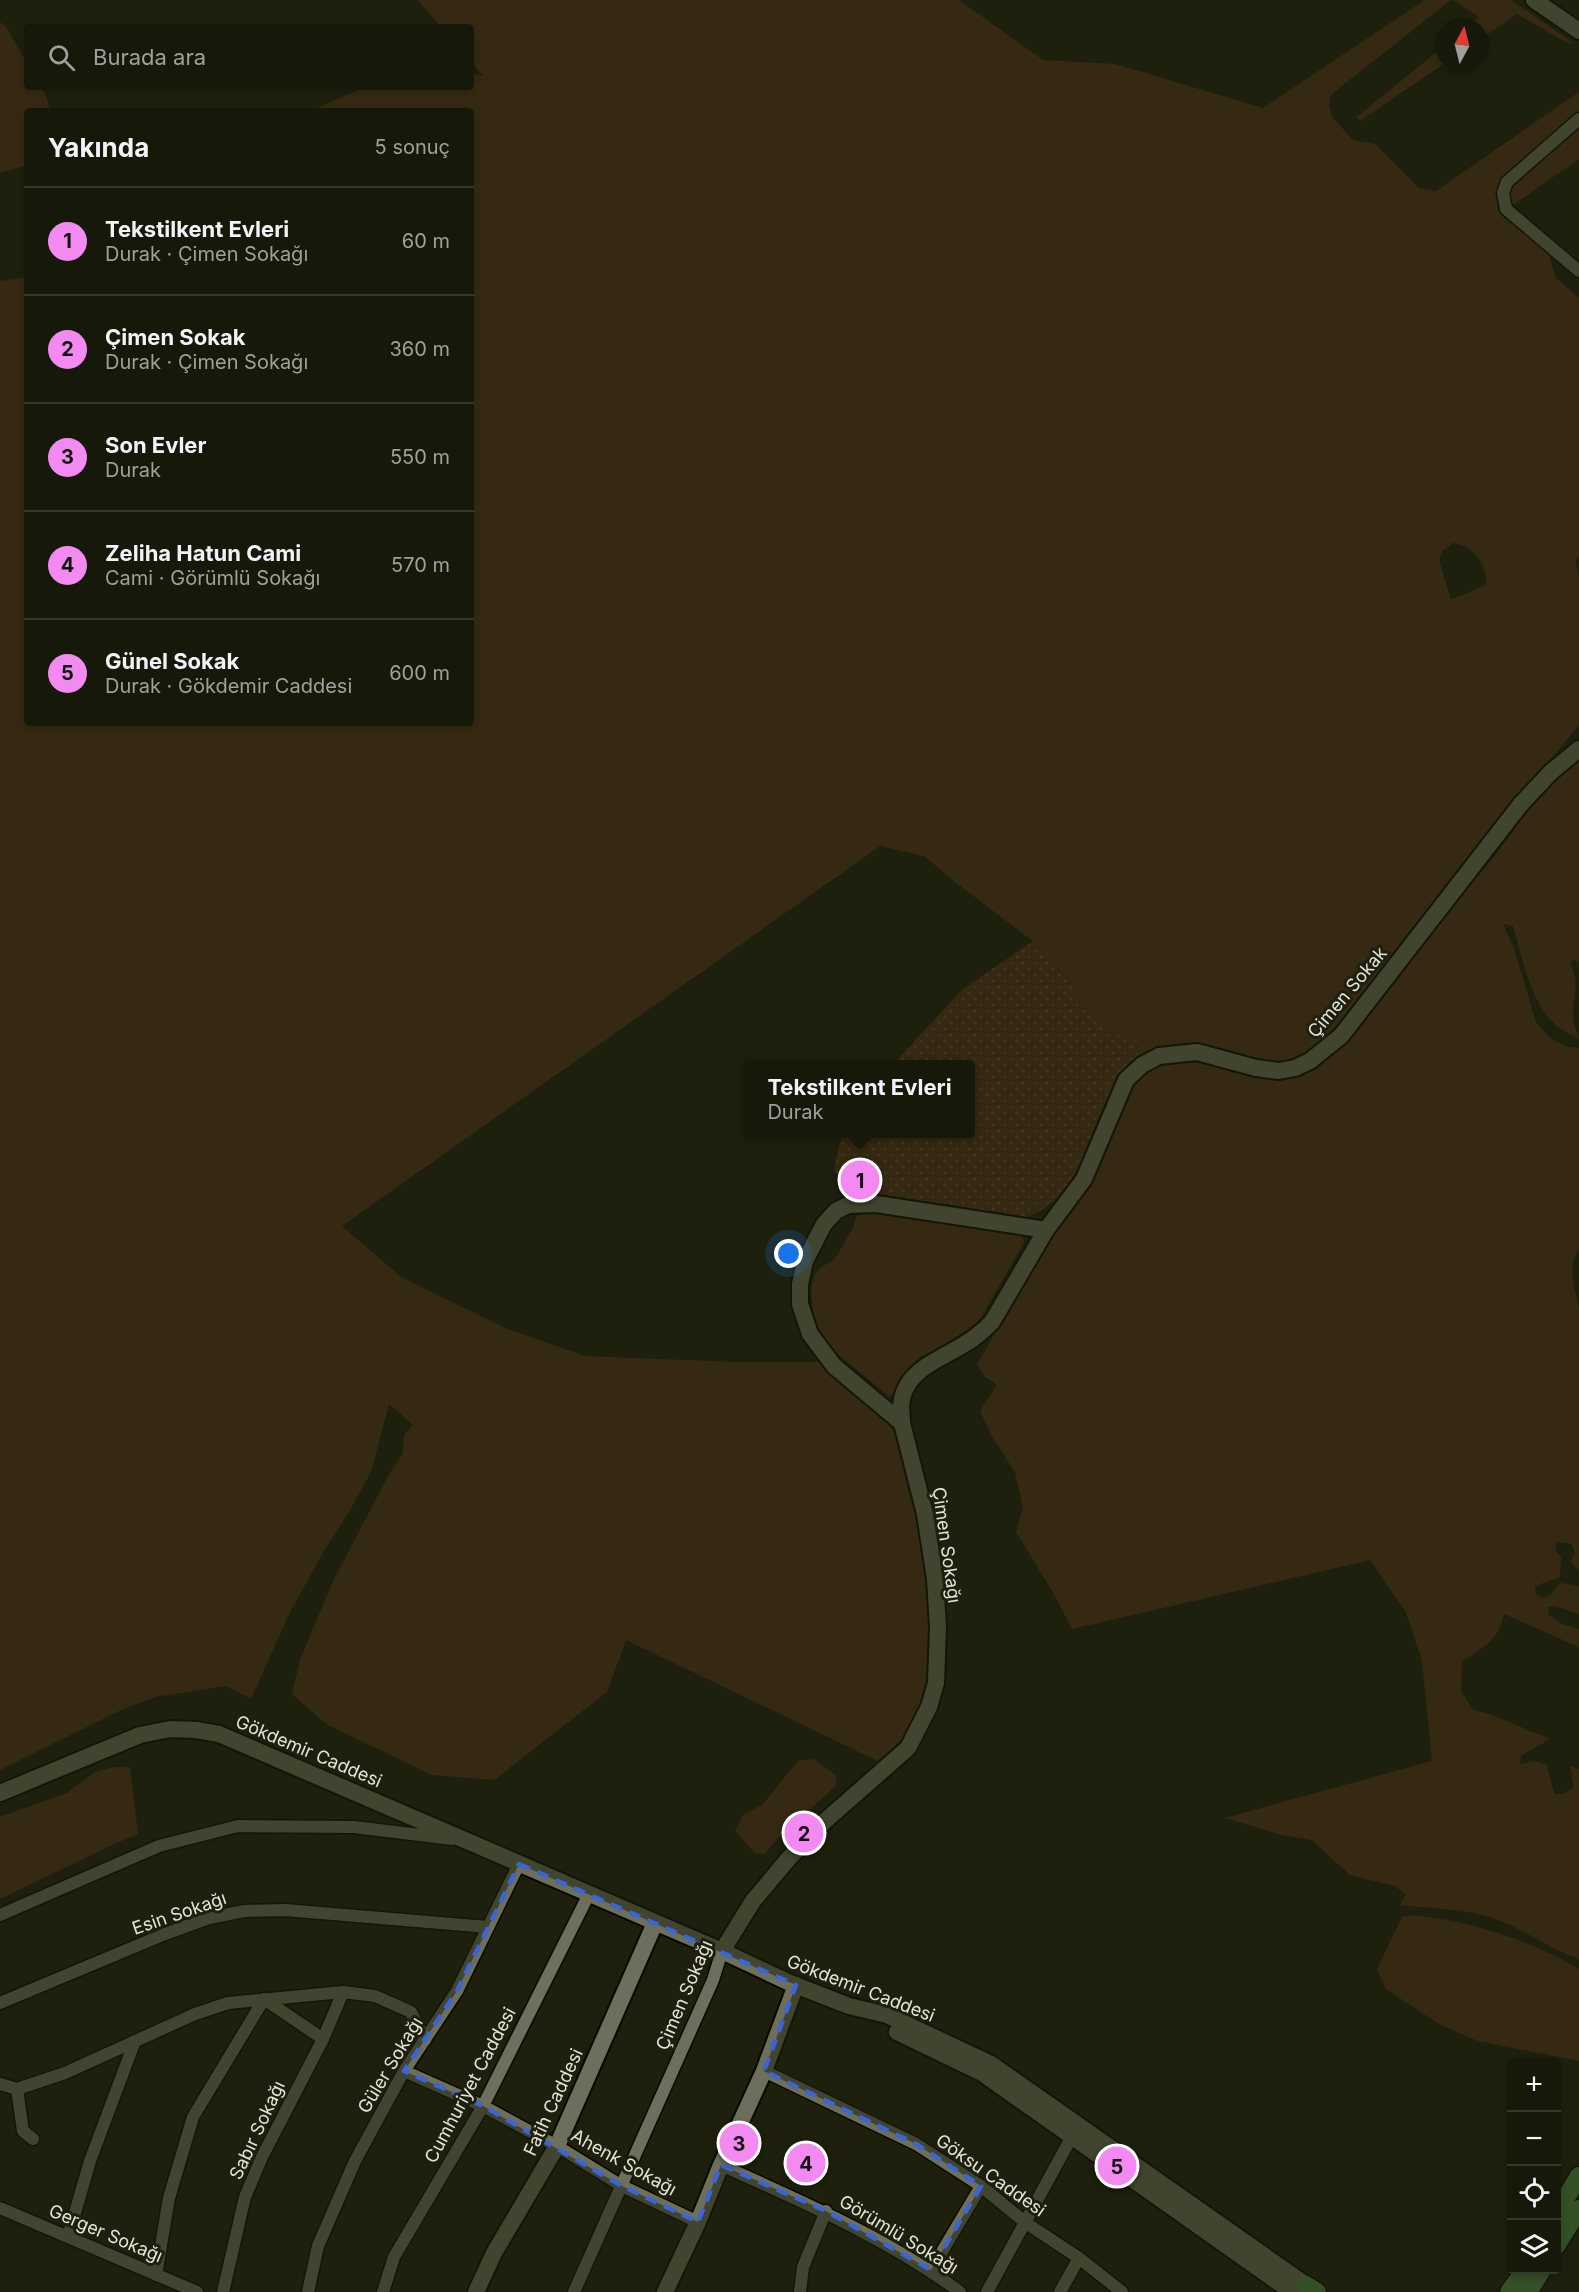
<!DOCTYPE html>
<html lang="tr">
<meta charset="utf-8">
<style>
body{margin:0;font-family:Inter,sans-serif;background:#232518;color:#f1f3f6}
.controls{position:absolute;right:18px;bottom:18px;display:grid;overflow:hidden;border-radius:6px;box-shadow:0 3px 9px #0003}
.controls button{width:54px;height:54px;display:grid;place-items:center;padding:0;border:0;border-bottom:2px solid #35372b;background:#16180a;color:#f1f3f6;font:30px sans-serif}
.compass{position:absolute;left:1435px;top:18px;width:54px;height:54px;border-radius:50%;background:#16180a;box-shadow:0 3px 9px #0003;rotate:7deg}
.you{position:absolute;left:789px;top:1254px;width:21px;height:21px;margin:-15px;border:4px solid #fff;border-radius:50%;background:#1a73e8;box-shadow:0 0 0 9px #1a73e833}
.badge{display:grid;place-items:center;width:39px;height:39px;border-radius:50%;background:#f38af1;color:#111;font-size:20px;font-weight:700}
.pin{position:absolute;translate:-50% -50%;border:3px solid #fff;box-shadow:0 2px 6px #0006}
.popup{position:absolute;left:744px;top:1060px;width:231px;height:78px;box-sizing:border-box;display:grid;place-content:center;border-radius:6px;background:#16180a;filter:drop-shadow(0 2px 4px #0005);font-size:20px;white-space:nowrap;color:#9ea09c}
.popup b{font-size:22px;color:#f1f3f6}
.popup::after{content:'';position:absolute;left:50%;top:100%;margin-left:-12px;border:12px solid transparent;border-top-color:#16180a}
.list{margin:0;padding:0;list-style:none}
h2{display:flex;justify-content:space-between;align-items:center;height:78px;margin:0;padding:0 24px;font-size:26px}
h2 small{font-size:20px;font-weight:400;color:#9ea09c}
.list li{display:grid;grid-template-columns:39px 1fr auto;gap:18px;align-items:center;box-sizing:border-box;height:108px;padding:0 24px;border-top:2px solid #35372b}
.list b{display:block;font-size:22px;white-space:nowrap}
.list p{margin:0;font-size:20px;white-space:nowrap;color:#9ea09c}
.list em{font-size:20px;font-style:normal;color:#9ea09c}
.icon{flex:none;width:33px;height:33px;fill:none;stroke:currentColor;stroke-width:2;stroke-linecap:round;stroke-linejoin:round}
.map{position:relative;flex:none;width:1579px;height:2292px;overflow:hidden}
.search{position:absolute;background:#16180a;box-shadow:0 3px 9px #0003;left:24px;top:24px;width:450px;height:66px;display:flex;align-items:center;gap:15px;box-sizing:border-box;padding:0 21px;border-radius:6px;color:#9ea09c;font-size:22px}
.panel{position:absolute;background:#16180a;box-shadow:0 3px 9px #0003;left:24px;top:108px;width:450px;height:618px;border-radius:6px}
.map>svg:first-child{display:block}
</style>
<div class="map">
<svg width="1579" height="2292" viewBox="0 0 1579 2292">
<defs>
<pattern id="park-dots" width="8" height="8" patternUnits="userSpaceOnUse" patternTransform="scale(1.5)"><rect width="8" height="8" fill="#55341c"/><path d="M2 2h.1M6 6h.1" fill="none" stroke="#6d513c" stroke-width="1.8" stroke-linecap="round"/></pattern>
</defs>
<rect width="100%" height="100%" fill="#1e200d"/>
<g fill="#55341c" fill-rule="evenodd">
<path d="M418,0H959L1043,60L1115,64L1263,108L1425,0H1451L1334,92L1330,97L1329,104L1332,117L1353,140L1375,144L1419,188L1436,191L1579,92V159L1507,209L1503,217L1543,246L1549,254L1555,277L1579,298V556L1575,560L1579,576V725L1436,898L1389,961L1337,1025L1311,1049L1289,1061L1267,1062L1216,1048L1184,1043L1151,1051L1137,1060L1138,1041L1105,1030L1092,1018L1068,981L1033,941L955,882L924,856L880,846L342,1226L401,1277L507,1329L585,1356L735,1362H823C833,1373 842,1386 854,1395C870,1408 886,1416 896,1435C912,1463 914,1496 919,1527C929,1594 944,1680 901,1739C895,1747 886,1754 878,1761L626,1640L607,1692L494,1780L432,1775L326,1724L292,1694L300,1660L333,1581L387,1478L403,1453L404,1435L413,1425L389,1404L371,1472L350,1510L324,1551L289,1614L251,1699L226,1686L155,1697L123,1709L0,1770V281L27,277V723H471V111H310L364,87H471V73L483,76L471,61V27H441ZM1453,543C1473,544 1488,566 1486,585L1451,600L1439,560L1442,551Z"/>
<polygon points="1454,0 1511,0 1572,42 1571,44 1566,42 1517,14 1480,39 1480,27 1467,27 1479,17"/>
<polygon points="0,22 6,27 27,63 27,87 41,87 47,98 50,111 27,111 27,166 0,172"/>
<polygon points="1444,46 1445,63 1360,121 1357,117"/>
<path d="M1579,760V963L1574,959L1570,962C1579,986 1575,986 1573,1010C1572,1020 1576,1030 1579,1039C1572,1035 1564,1032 1558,1027C1530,1004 1523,959 1513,926L1503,924L1513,946L1536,1022L1549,1037L1564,1046L1579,1048V1249C1566,1265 1575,1289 1579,1308V1571L1571,1562L1575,1553L1572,1544L1557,1542L1555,1550L1561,1557L1560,1577L1535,1586L1536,1594L1543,1598L1550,1595L1560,1583L1579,1586V1614L1555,1606L1548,1607L1549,1615L1560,1623L1579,1629V1647L1504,1614C1499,1639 1483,1649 1462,1661L1461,1691L1472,1709L1492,1715L1550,1739L1521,1756L1520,1764L1534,1761L1547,1765L1554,1794H1563L1574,1787L1570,1766L1579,1769V1959C1550,1949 1525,1930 1496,1919C1468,1908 1429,1909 1400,1905L1406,1895L1395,1886L1350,1875L1312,1840L1282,1835L1225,1818L1432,1761L1422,1661L1406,1612L1370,1560L1072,1629L1054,1594L1016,1532L1023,1508L1015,1472L994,1440L980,1411L997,1385L985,1377L977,1365L1055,1225L1084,1192L1099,1167L1120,1112L1130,1092L1141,1077L1159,1065L1174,1061L1196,1060L1269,1079L1302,1077L1336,1052L1362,1023L1469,885C1509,846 1532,791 1579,760Z"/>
<polygon points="865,1212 880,1212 1017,1233 1022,1236 1024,1242 981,1318 974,1325 941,1347 920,1357 911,1366 890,1397 827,1345 816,1324 813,1312 811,1290 815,1274 821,1267 831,1262 838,1254 854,1226 856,1216"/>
<polygon points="813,1759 836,1775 836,1786 777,1839 765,1854 755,1853 735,1831 743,1815 763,1804 798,1761"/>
<polygon points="113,1767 130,1767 138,1834 112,1845 0,1899 0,1817 67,1793 95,1772"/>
<path d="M1413,1915C1471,1922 1529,1939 1579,1969V2061L1478,2041L1439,2024L1386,1989L1377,1969L1402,1917Z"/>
</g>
<path fill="url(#park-dots)" d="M1033,941L1068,981L1092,1018L1105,1030L1138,1041L1137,1060C1083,1104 1098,1190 1027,1217L854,1190L844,1184L834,1170L842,1134H971V1064H893L963,989Z"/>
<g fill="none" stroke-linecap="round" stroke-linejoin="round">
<g stroke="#080900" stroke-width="15">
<g id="street">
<polyline points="1579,119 1507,182 1503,193 1506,209 1579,271"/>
<polyline points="0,1915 159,1846 238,1826 354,1827 452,1839"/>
<polyline points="0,2003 165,1934 209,1918 244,1911 285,1910 488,1927"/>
<polyline points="404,2071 483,2106 557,2146 622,2186 698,2222"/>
<polyline points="764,2071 916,2144 981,2186 1026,2223 1079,2258 1122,2292"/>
<polyline points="0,2084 17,2089 65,2073 195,2014 228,2003 343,1992 375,1996 411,2012 425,2040"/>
<polyline points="17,2089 23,2131 33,2139"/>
<path d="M721,2165C803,2202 887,2238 960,2292"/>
<polyline points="0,2208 197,2292"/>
<polyline points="68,2237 90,2161 135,2041"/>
<polyline points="931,2270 981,2186"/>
<polyline points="156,2275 169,2198 193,2117 264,1999 323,2039"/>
<polyline points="223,2292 245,2197 262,2157 323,2039 343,1992"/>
<polyline points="308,2292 318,2246 355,2161 404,2071 457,1991 519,1864"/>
<polyline points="383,2292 394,2257 483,2106 589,1894"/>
<polyline points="574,2292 713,1980 722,1951"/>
<polyline points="800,2292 803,2267 826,2211"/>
<polyline points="987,2292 1076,2129"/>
<polyline points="1060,2292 1079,2258"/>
</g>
</g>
<g stroke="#080900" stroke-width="20">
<g id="secondary">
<polyline points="1534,0 1579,31"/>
<path d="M902,1423C902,1416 900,1406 902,1399C908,1369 941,1359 963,1345C974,1339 983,1331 992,1322L1046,1230L1084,1179L1126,1080L1142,1065L1159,1056L1197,1052L1256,1068L1279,1071L1295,1068L1310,1061L1341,1036L1521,804L1551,772L1579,749"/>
<polyline points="0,1793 140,1735 170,1729 196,1730 219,1734 722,1951 790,1983 849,2006 887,2015 991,2064 1306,2285"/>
<polyline points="722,1951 753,1901 789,1858 825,1821 908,1748 929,1707 936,1683 938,1627 935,1579 925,1514 902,1423 834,1366 810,1334 800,1304 800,1284 805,1261 824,1224 836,1211 848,1205 876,1204 1046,1230"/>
<polyline points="897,2032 982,2073 1292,2292"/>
<polyline points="476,2292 494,2253 557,2146 655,1923"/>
<polyline points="665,2292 698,2222 721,2165 764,2071 796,1985"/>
</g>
</g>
<g stroke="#080900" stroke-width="21">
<g id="primary">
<polyline points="1556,2214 1579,2176"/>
<polyline points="1556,2246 1579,2209"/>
<polyline points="1306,2285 1317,2292"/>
<polyline points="1509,2292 1525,2270"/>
<polyline points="1528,2292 1542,2270"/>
</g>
</g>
<use href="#street" stroke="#6d6f5a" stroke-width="12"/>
<use href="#secondary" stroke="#6d6f5a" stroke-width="16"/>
<use href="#primary" stroke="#508a46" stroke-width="18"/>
</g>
<path d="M0 0H1579V2292H0ZM519,1864L796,1985L764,2071L916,2144L981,2186L931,2270L826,2211L721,2165L698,2222L622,2186L483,2106L404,2071L457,1991Z" fill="#1e200d" fill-opacity=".55" fill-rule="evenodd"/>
<path fill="none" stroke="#3b64d8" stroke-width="4.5" stroke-dasharray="12 8" stroke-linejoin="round" d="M519,1864L796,1985L764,2071L916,2144L981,2186L931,2270L826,2211L721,2165L698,2222L622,2186L483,2106L404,2071L457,1991Z"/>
<g text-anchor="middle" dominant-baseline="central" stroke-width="6" stroke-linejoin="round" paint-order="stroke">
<g font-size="18" fill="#e2e4d8" stroke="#1e200d">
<text transform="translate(1347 992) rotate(-50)">Çimen Sokak</text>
<text transform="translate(947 1545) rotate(82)">Çimen Sokağı</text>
<text transform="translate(309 1751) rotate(23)">Gökdemir Caddesi</text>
<text transform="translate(179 1913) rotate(-19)">Esin Sokağı</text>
<text transform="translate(861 1988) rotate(21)">Gökdemir Caddesi</text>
<text transform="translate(684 1995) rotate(-67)">Çimen Sokağı</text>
<text transform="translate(390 2065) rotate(-59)">Güler Sokağı</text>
<text transform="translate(470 2085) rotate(-62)">Cumhuriyet Caddesi</text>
<text transform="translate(553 2102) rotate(-65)">Fatih Caddesi</text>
<text transform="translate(257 2130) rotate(-65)">Sabır Sokağı</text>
<text transform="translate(624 2162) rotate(29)">Ahenk Sokağı</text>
<text transform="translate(991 2175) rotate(35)">Göksu Caddesi</text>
<text transform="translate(106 2233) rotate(23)">Gerger Sokağı</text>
<text transform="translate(899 2234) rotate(31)">Görümlü Sokağı</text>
</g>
</g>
</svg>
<div class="controls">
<button>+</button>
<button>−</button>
<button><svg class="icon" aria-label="locate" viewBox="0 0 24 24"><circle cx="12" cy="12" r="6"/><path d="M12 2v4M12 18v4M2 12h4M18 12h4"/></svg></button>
<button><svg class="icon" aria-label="layers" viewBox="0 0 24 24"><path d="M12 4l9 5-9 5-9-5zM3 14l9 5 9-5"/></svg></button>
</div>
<svg class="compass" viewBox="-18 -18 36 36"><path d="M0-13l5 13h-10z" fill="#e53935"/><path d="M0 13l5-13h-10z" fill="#9ea09c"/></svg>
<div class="you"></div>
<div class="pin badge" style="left:860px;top:1180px">1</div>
<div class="popup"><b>Tekstilkent Evleri</b>Durak</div>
<div class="pin badge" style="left:804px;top:1833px">2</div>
<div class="pin badge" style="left:739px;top:2143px">3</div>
<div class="pin badge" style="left:806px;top:2163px">4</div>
<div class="pin badge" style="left:1117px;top:2166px">5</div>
<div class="search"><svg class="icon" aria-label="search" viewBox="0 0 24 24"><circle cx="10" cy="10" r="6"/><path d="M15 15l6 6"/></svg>Burada ara</div>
<section class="panel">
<h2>Yakında<small>5 sonuç</small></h2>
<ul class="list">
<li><span class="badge">1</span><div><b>Tekstilkent Evleri</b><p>Durak · Çimen Sokağı</p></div><em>60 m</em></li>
<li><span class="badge">2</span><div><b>Çimen Sokak</b><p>Durak · Çimen Sokağı</p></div><em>360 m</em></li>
<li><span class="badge">3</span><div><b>Son Evler</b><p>Durak</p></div><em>550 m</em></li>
<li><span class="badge">4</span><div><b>Zeliha Hatun Cami</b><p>Cami · Görümlü Sokağı</p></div><em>570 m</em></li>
<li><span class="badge">5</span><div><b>Günel Sokak</b><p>Durak · Gökdemir Caddesi</p></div><em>600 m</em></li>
</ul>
</section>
</div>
